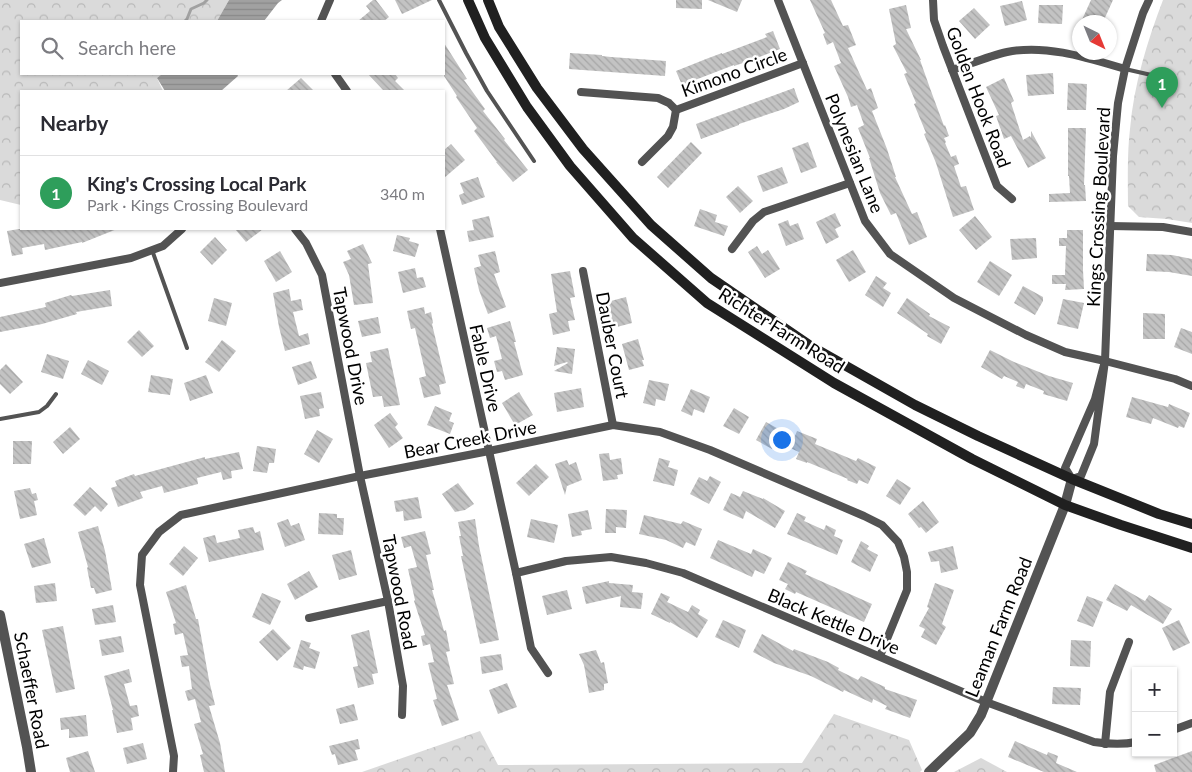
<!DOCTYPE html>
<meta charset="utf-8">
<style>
body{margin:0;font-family:Lato,sans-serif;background:#f2f2f3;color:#2b2b33}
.controls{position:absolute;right:15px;bottom:15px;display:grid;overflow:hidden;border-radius:0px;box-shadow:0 1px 4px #0004}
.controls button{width:45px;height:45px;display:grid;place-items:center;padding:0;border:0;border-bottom:1px solid #e1e1e2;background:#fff;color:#2b2b33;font:25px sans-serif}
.compass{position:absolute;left:1072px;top:15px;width:45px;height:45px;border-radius:50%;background:#fff;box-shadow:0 1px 4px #0004;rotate:137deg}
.you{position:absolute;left:781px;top:439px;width:18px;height:18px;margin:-12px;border:4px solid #fff;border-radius:50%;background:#1a73e8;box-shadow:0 0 0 8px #1a73e833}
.badge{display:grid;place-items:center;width:32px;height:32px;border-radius:50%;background:#111827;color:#fff;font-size:16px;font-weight:700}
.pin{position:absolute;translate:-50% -41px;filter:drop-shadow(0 1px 2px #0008)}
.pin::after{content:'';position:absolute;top:26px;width:18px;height:15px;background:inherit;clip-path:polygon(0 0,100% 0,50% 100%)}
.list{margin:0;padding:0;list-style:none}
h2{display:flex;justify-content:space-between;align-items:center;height:65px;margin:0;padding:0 20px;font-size:21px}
h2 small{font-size:16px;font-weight:400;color:#7c7c81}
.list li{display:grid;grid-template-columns:32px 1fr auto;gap:15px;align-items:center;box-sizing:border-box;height:75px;padding:0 20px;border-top:1px solid #e1e1e2}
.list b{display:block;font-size:19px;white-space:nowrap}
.list p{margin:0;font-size:16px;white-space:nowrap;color:#7c7c81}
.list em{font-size:16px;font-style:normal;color:#7c7c81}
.icon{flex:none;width:28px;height:28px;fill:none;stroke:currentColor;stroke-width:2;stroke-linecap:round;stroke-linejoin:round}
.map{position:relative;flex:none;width:1192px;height:772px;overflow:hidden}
.search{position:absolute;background:#fff;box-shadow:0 1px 4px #0004;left:20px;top:20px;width:425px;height:55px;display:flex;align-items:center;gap:12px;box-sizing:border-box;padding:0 18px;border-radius:0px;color:#7c7c81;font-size:19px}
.panel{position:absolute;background:#fff;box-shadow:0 1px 4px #0004;left:20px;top:90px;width:425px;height:140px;border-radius:0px}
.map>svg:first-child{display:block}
</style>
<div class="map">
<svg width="1192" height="772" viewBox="0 0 1192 772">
<defs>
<pattern id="forest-crowns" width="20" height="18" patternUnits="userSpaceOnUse" patternTransform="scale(1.25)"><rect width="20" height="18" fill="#dadada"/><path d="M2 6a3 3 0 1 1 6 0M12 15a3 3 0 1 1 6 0" fill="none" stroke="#b9b9b9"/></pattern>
<pattern id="water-rules" width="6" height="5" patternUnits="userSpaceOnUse" patternTransform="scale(1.25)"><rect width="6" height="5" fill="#a1a1a1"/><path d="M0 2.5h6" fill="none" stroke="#898989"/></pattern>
<pattern id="building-back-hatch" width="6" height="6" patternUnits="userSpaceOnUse" patternTransform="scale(1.25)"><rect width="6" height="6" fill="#c3c3c3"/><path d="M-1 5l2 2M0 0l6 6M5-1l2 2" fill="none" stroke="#a6a6a6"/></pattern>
</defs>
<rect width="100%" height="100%" fill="#fff"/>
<g fill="url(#forest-crowns)">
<polygon points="0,0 229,0 217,21 21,21 21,74 162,74 157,78 163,91 21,91 21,205 0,200"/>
<path d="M1163,0H1192V223L1167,219L1139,217L1128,206C1128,181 1127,155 1130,129C1134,84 1147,42 1163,0Z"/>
<polygon points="834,714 909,740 922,770 920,772 362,772 480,731 498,765 802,763"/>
<polygon points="981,758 1007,772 954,772"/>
</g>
<g fill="url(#water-rules)">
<polygon points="229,0 282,0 278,3 264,21 217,21"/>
<polygon points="162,74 237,74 238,76 221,91 165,91 157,78"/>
</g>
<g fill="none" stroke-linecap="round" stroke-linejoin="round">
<polyline stroke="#a1a1a1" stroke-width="3" points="185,21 187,19 191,9 204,3 207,0"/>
</g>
<g fill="url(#building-back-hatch)">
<polygon points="373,0 376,0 389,17 384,21 358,21 370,11 366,6"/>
<polygon points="395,0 432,0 402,14"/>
<polygon points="676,0 702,0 702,9 676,8"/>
<polygon points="708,0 742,0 737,12"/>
<polygon points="810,0 831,0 843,26 848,25 856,45 848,48 867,90 871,88 878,108 872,111 887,149 896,177 895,177 912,214 917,212 927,237 909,245 896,213 891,215 880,193 869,158 870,158 858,128 864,125 857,105 851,107 848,97 834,66 841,63 833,42 827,45 823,34 825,33"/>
<polygon points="1091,0 1113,0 1103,22 1081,22"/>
<polygon points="1022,1 1027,20 1005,26 1000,6"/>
<polygon points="906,5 911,28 906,29 921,60 920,60 931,91 944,126 945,125 949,136 944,138 946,142 945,143 951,157 956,155 959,164 954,166 961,187 966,186 974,210 953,217 936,163 924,134 926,133 914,104 916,103 904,74 907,73 893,46 896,44 889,9"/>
<polygon points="1039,5 1063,5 1062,24 1038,23"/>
<polygon points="974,8 990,25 975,39 959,21"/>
<polygon points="773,31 780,49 749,61 734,66 734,65 682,85 676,71 706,59 722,53 722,54 767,37 765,34"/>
<polygon points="444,43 467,79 464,80 485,109 483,111 505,139 504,140 528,170 513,182 496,162 497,162 474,131 477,128 456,97 457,96 444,76"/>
<polygon points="570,53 602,55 602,56 611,57 666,61 665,76 569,69"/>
<polygon points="1053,73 1054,94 1028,96 1026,75"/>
<polygon points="368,74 395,74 398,78 395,81 405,91 384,91"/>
<polygon points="301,78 314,91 286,91"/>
<polygon points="1004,78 1014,101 1011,103 1023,140 1030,136 1031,138 1031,131 1046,158 1028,168 1011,136 1004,139 996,116 999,115 986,87"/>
<polygon points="1068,83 1087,84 1086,110 1067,110"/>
<polygon points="794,88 799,102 784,109 739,124 739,125 701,139 696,124"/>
<polygon points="1068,128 1086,128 1084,185 1085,185 1086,201 1049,202 1049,194 1070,193 1069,176 1068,176"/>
<polygon points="691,142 702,153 668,188 657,177"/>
<polygon points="808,142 817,167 801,173 792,148"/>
<polygon points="451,144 465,160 444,178 444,150"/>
<polygon points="782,167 788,183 763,192 757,176"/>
<polygon points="478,177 485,197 462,205 459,195 464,193 460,183"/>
<polygon points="738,186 753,201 740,213 726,197"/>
<polygon points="700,209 717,215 715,222 728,226 724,236 694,226"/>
<polygon points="835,213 841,226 835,229 839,237 826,244 816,222"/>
<polygon points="489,216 494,237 469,242 467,231 474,230 472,220"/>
<polygon points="975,216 992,237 976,250 959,230"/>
<polygon points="788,220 790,226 798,223 804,239 786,246 778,224"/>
<polygon points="19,229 117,229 82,243 82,242 45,250 44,244 22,248 23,254 12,256 7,231"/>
<polygon points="235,229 263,229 246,242"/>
<polygon points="1067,230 1083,230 1083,270 1084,289 1065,290 1066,284 1052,284 1052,275 1065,275 1066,246 1059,246 1059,238 1067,238"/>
<polygon points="397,235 410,238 409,241 419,244 415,257 393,251"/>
<polygon points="215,237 227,250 212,265 200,252"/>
<polygon points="1036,238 1037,258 1012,260 1010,239"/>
<polygon points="363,244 372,263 368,264 373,303 354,305 349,275 343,262 351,259 347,251"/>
<polygon points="757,246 762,254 768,250 780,269 765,278 748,252"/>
<polygon points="853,250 866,272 849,282 836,260"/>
<polygon points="280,251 292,272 276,282 264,261"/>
<polygon points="495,251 500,272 494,274 506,307 488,314 479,290 474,268 481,266 478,255"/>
<polygon points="1147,254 1172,255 1192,259 1192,276 1169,272 1146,271"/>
<polygon points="990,261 1012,275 999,296 977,282"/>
<polygon points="415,268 417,278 423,277 426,287 403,293 398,272"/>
<polygon points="570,271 575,297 570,298 575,320 568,321 570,331 553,335 549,314 557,312 551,274"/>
<polygon points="876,276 887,283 883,288 891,293 883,307 865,295"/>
<polygon points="1023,286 1043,297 1043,301 1035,315 1014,303"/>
<polygon points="289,289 291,301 301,299 303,310 293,312 299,336 308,333 310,344 285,351 279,327 273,293"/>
<polygon points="110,290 112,306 76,312 77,314 42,324 0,332 0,317 46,307 45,303 71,295 72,296"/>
<polygon points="626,297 632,323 613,328 607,302"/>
<polygon points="214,298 232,303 226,326 208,321"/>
<polygon points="907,298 930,314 929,316 950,327 941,344 927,336 928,334 897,313"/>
<polygon points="1063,299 1084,303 1078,329 1057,324"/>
<polygon points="424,307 425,314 431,312 433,323 432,324 446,383 439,385 441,394 424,398 419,378 426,376 415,328 411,329 407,311"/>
<polygon points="1143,313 1165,314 1165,339 1143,339"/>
<polygon points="378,317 381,333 362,337 358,321"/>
<polygon points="510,321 516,342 514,342 523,375 505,380 502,371 497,372 494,361 502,359 496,336 490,338 487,328"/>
<polygon points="1181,328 1192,332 1192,354 1174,347"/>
<polygon points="139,330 154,346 142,357 127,342"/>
<polygon points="638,339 644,360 642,360 644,366 629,370 622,344"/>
<polygon points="222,340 236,351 219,372 205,362"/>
<polygon points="557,347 575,349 572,374 554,371 568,363 567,362 554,366"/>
<polygon points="388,348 400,405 384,407 382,396 373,397 366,363 372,362 370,352"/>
<polygon points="990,350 1014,362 1049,376 1073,383 1067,401 1043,394 1044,391 1026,384 1024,389 1016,386 1018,382 1004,376 1002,379 981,367"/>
<polygon points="47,354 69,361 63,379 41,372"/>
<polygon points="88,360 109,371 102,385 81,374"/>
<polygon points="311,361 317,378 298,385 292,367"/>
<polygon points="6,364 23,382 10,394 0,384 0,370"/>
<polygon points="151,375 173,379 170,395 148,392"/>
<polygon points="206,375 213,393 190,401 184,383"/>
<polygon points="649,380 669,384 665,401 656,399 655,406 643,403"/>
<polygon points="581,388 584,407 557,412 554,393"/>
<polygon points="691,389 710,397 704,413 694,409 692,416 681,411"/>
<polygon points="321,392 324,408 319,409 320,416 305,419 300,396"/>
<polygon points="519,392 533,415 515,425 502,403"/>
<polygon points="1132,397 1168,407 1169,404 1190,413 1184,428 1179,426 1178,428 1153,418 1151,424 1126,417"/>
<polygon points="435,406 452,413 449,421 454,423 450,434 427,425"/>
<polygon points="734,408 749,417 739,434 723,426"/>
<polygon points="390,413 398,424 395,427 403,438 389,448 374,425"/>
<polygon points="766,422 782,431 772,449 756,440"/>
<polygon points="70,427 80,439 63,454 53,442"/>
<polygon points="317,430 333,439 319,463 304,454"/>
<polygon points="797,431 817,439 815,444 856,461 858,458 876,467 868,484 859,480 857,484 847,480 848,479 807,462 807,463 796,459 799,452 790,448"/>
<polygon points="13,441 32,441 31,464 13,464"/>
<polygon points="257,446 276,449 274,463 269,463 267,473 253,471"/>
<polygon points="239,452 243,469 231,471 232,478 223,480 221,472 197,478 198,484 164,493 162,486 140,492 143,498 118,507 111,488 117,486 115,481 134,474 135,476 205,457 205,459"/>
<polygon points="609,453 610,460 621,458 623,474 617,475 618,479 603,481 599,454"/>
<polygon points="659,458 670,461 668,467 678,470 674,486 653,481"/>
<polygon points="567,460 569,465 576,462 582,480 567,486 565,495 555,464"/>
<polygon points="536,464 549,477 529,496 516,483"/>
<polygon points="710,476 721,482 709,504 690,494 699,477 707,481"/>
<polygon points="897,479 911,488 900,505 886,496"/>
<polygon points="458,483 474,504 465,510 455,512 442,494"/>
<polygon points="90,487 108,504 101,512 95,506 85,516 73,505"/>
<polygon points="30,488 32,494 36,493 38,500 34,501 37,515 20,519 14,491"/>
<polygon points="743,491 763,499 763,498 785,511 775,528 746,511 743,519 723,510 731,493 740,497"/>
<polygon points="418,497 422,518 404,521 403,511 396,512 394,501"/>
<polygon points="923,501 939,522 926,533 921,527 919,528 908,514"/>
<polygon points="606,509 627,510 626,528 616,527 616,533 605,533"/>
<polygon points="588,510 592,529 581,531 582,535 572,537 568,514"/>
<polygon points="319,513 337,514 337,518 344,518 343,535 318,534"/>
<polygon points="797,513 806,517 804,521 824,530 826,525 836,530 834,536 843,540 837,555 787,534"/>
<polygon points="644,515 681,524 683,521 702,529 695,546 686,542 683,548 666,540 639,534"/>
<polygon points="288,519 291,526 299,523 305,540 285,547 277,523"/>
<polygon points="475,519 479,546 499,640 480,644 461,556 463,556 459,536 461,536 458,522"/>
<polygon points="531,519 558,525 554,543 527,537"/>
<polygon points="98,526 105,551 112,590 96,594 94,588 91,588 87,568 88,567 78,532"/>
<polygon points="253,527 255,533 260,531 264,550 209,562 203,538 215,535 217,543 240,538 238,530"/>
<polygon points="425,531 431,554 426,555 434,590 432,590 444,631 446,630 450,651 446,652 454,684 447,685 459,720 442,726 433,700 437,699 428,663 434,662 430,644 423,646 421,636 425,635 414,601 415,600 408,569 417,567 411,546 404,548 401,537"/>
<polygon points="44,538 51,563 32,568 24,544"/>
<polygon points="718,540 751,554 753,549 772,558 764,574 755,570 752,577 710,558"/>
<polygon points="861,541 869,546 867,549 878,555 870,572 851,562"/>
<polygon points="184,546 198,558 183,576 169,564"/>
<polygon points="953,546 958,569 941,573 939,561 931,562 928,552"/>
<polygon points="351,550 357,575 339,580 332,555"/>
<polygon points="788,562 807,571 805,574 872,604 864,622 796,592 795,594 785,589 788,584 779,580"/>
<polygon points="309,571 318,587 295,600 287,584"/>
<polygon points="609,581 609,583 633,585 632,592 643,593 641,609 620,607 621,596 586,604 582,587"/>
<polygon points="55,583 57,601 36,603 34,586"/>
<polygon points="935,583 954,590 942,624 946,627 936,645 921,637 925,629 919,626 929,608 927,607"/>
<polygon points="1115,584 1145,601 1149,595 1172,609 1163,624 1131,605 1127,611 1106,600"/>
<polygon points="186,585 196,619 198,619 209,680 215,705 209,706 220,743 225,772 204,772 200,755 203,754 194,724 201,722 195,699 188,701 185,691 192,689 189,666 182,667 180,656 188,655 183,633 175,635 173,624 176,623 166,592"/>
<polygon points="567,590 572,609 547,615 542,596"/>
<polygon points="262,593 281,601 270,625 252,617"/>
<polygon points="661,593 670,597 667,602 688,612 692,605 700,610 698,614 708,620 697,638 670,622 670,623 651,614"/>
<polygon points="1087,596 1103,602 1093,627 1077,621"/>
<polygon points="113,605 116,622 95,625 92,609"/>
<polygon points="723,620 746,630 739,648 715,637"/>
<polygon points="1179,620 1190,643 1173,651 1162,628"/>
<polygon points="63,626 75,689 56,693 42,630"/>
<polygon points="273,629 291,648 277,661 259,642"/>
<polygon points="369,630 378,673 372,674 374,684 358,688 353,667 358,666 351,635"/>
<polygon points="762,634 793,651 794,649 828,662 839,668 838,670 858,680 861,676 885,687 885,689 917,700 910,718 885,709 887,706 873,699 872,703 844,690 843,692 811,676 774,663 753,652"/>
<polygon points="121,636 124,652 102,656 99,640"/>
<polygon points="301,640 311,643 309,648 320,652 315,669 304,666 303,670 293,667"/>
<polygon points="1071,640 1091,641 1090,667 1070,666"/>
<polygon points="596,650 601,663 604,662 608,683 604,684 604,690 589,693 584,665 579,654"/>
<polygon points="501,654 503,670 482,674 480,657"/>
<polygon points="129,669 132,682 124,684 130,706 137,705 139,716 131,718 133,730 117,733 112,710 113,710 104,676"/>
<polygon points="507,683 517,707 498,714 489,690"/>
<polygon points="1053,687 1081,688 1080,705 1052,704"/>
<polygon points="354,704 358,720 340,724 336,709"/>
<polygon points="86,715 88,736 69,738 69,729 61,730 60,718"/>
<polygon points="358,739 360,749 355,750 358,760 338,765 335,754 332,755 329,746"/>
<polygon points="1015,741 1047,755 1048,752 1058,756 1056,763 1077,772 1044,772 1008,757"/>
<polygon points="143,743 147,759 127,764 123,748"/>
<polygon points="88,751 95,772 70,772 66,758"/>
<polygon points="1192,751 1192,772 1156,772 1154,765"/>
</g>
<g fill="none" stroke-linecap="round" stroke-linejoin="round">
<g stroke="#535353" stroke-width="4">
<polyline points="439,0 466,53 487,91 534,161"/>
<polyline points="1125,69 1169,79"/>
<polyline points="152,250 187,348"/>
<polyline points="0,419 39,412 47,406 56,394"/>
</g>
<g stroke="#535353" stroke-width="8">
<polyline points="778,0 865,221 890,254 954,298 1026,335 1065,352 1105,361 1175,379 1192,386"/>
<polyline points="933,0 934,20 943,46 997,186 1012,199"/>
<polyline points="321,21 330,0"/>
<path d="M952,70C970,64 989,56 1007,52C1046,44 1088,58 1125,69"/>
<polyline points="335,74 347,91"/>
<polyline points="581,92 658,98 669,103 676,110 803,63"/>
<polyline points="642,162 668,136 673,127 676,110"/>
<polyline points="1110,226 1163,227 1192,232"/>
<polyline points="295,229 306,243 322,275 360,476 388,601 403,686 402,715"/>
<polyline points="440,229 516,573 531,648 548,673"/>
<polyline points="732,249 753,221 764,212 850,183"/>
<polyline points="583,271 613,425"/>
<polyline points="0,283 131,258 163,246 182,229"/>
<polyline points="1105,361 1095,399 1065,468 1072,479 1081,476 1094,444 1105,361 1113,156 1118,103 1125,69 1143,13 1149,0"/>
<path d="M516,573L566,561L611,557L646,563L683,573L986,702L1094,742C1108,744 1122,745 1136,742"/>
<polyline points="309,618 388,601"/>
<polyline points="1173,730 1192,723"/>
<polyline points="1105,744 1110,692 1129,642"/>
<polyline points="173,772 174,756 140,585 142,555 159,532 181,515 360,476 489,451 613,425 660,432 710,450 864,516 882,525 898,542 904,557 907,572 907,590 880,656"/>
</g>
<g stroke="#535353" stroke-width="10">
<polyline points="0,615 27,747 31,772"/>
<polyline points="929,772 970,733 981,715 1065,505 1072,479"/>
</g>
<g stroke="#202020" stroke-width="10">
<polyline points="468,0 485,38 527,107 570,166 633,238 707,303 834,383 972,459 1065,505 1121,525 1192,548"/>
<polyline points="488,0 499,27 537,88 583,149 651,225 711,278 809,345 915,405 978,436 1072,479 1159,514 1192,524"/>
</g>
</g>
<g text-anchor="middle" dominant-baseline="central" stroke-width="5" stroke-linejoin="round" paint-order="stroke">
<g font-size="18" fill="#000" stroke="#fff">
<text transform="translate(734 72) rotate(-20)">Kimono Circle</text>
<text transform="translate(979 97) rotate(69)">Golden Hook Road</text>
<text transform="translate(855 153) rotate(68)">Polynesian Lane</text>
<text transform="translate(1098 207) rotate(-87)">Kings Crossing Boulevard</text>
<text transform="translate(782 330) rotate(32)">Richter Farm Road</text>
<text transform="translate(613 345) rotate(79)">Dauber Court</text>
<text transform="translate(351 346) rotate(79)">Tapwood Drive</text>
<text transform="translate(486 368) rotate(77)">Fable Drive</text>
<text transform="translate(470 439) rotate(-11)">Bear Creek Drive</text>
<text transform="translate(400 592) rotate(79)">Tapwood Road</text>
<text transform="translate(834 621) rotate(23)">Black Kettle Drive</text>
<text transform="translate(998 627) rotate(-68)">Leaman Farm Road</text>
<text transform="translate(32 690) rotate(79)">Schaeffer Road</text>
</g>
</g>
</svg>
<div class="controls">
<button>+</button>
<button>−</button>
</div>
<svg class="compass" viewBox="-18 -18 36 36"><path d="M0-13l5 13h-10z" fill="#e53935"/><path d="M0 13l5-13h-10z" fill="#7c7c81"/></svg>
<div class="you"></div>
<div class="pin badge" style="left:1162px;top:108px;background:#2e9e5b">1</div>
<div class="search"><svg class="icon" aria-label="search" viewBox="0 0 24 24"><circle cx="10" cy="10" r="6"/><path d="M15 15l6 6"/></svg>Search here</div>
<section class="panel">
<h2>Nearby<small></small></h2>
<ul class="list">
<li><span class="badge" style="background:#2e9e5b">1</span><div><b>King's Crossing Local Park</b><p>Park · Kings Crossing Boulevard</p></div><em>340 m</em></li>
</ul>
</section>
</div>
